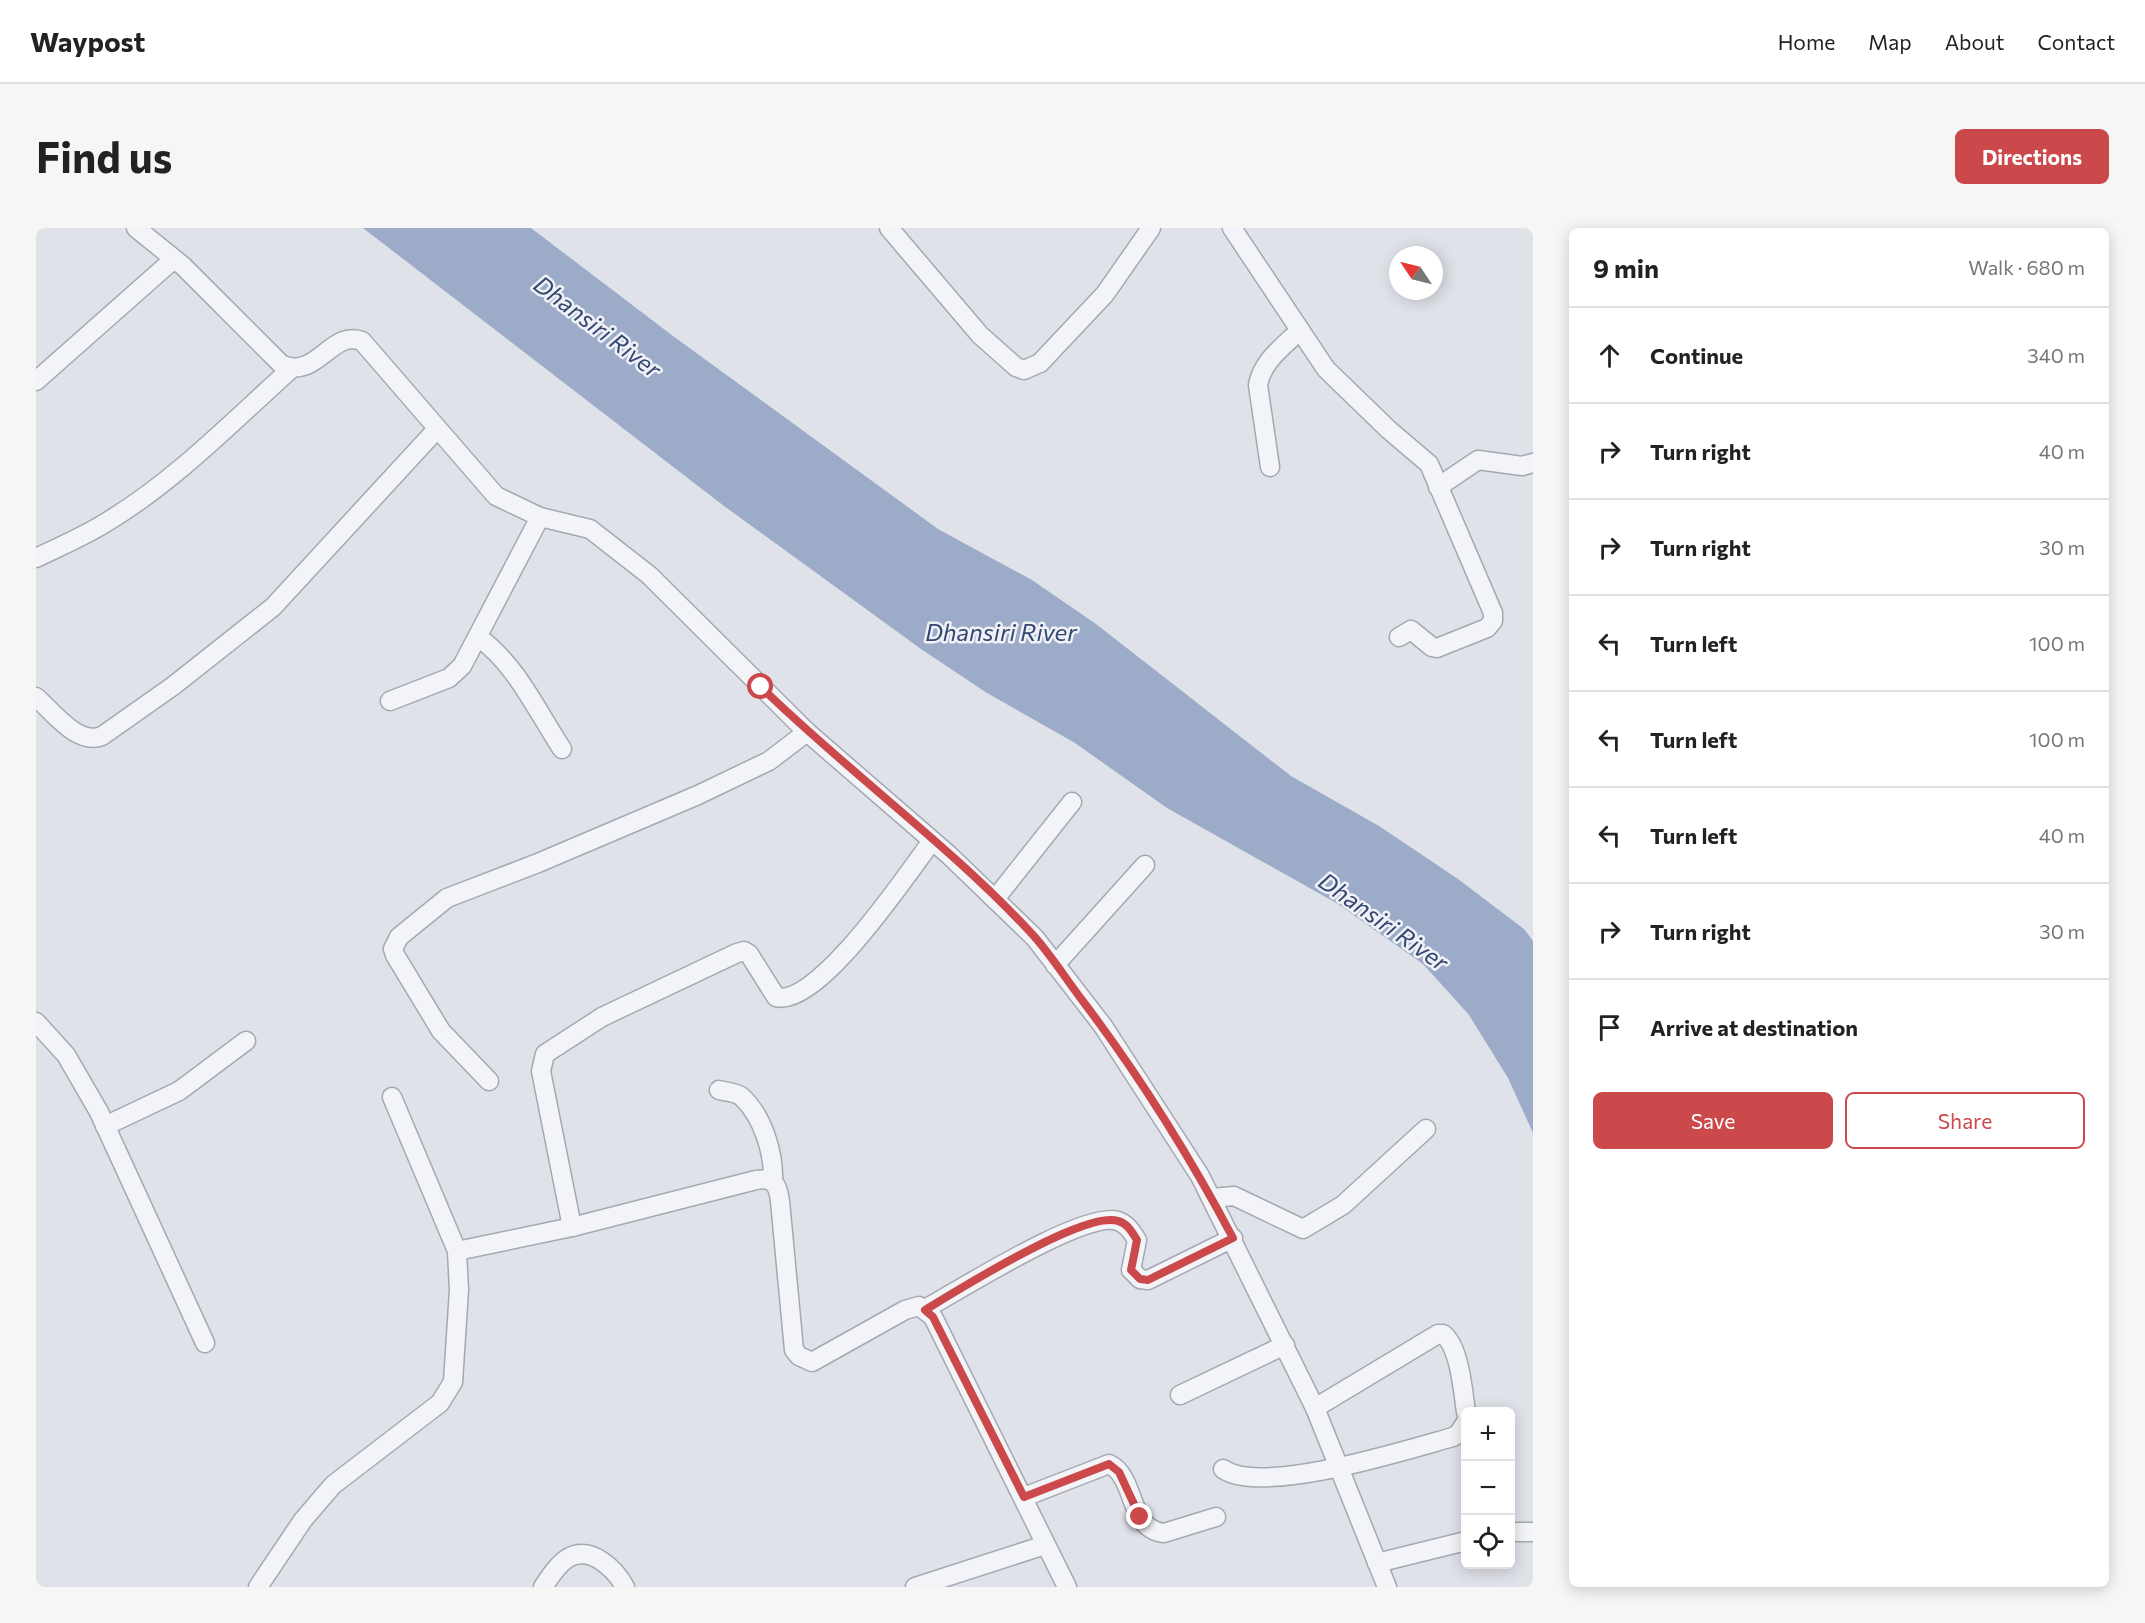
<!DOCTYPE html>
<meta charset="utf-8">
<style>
body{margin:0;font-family:Commissioner,sans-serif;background:#f6f6f6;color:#222}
.controls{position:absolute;right:18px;bottom:18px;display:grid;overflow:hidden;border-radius:9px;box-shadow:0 3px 15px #0003}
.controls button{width:54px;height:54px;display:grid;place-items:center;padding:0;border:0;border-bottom:2px solid #e0e0e0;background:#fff;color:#222;font:30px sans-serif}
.compass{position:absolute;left:1353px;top:18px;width:54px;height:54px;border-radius:50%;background:#fff;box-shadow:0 3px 15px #0003;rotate:305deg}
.stop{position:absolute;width:18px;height:18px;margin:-14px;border:4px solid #cb484b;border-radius:50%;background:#fff}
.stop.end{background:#cb484b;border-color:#fff;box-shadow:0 2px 6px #0008}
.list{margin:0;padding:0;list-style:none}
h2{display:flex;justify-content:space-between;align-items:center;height:78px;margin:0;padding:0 24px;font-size:26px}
h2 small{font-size:20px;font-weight:400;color:#767676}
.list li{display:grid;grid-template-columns:39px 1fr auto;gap:18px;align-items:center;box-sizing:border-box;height:96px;padding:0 24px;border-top:2px solid #e0e0e0}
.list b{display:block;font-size:22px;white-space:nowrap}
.list em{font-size:20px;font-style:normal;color:#767676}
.actions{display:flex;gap:12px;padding:18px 24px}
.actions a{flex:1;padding:14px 0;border:2px solid #cb484b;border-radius:9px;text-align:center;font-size:21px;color:#cb484b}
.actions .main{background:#cb484b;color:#fff}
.icon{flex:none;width:33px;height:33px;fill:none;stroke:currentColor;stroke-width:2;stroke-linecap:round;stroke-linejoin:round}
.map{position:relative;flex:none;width:1497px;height:1359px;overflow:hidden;border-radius:9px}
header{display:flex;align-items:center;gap:36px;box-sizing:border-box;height:84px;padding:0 30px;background:#fff;border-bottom:2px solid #e0e0e0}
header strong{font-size:28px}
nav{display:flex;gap:33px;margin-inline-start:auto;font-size:21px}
.intro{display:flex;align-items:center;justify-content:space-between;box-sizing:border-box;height:144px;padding:0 36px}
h1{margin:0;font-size:42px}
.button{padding:15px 27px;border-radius:9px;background:#cb484b;color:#fff;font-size:21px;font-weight:700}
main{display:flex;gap:36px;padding:0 36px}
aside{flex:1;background:#fff;border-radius:9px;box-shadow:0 3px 15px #0003}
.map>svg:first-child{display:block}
</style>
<header>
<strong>Waypost</strong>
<nav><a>Home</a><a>Map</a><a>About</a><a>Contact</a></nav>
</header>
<div class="intro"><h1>Find us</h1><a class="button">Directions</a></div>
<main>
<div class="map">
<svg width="1497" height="1359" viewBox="0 0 1497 1359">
<rect width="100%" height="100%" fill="#e0e2e9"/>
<polygon fill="#9cacc8" points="327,0 495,0 637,108 902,301 996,352 1060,396 1255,548 1343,598 1422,651 1488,701 1497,713 1497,905 1472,850 1433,787 1387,736 1302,676 1131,580 1039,515 951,465 885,421 688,278"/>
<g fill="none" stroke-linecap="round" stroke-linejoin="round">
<g stroke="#a5a8b3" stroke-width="21">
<g id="minor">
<path d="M100,0L147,38L246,137C282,151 295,101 326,113L460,268L504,289L554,301L613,347L771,504L913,627L999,710L1067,798L1164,948L1279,1180L1351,1359"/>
<polyline points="853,0 944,107 980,139 988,142 1004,135 1069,66 1115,0"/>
<polyline points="1196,0 1290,141 1353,202 1393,236 1457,385 1457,393 1451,400 1401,420 1396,419 1375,402 1363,409"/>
<polyline points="0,153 138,31"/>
<path d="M1234,239L1222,157C1226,133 1248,118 1264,102"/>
<polyline points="1402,259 1442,232 1486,238 1497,235"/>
<path d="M0,330C25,318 51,307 74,292C141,251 197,193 255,141"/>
<path d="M442,409C480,436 501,483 526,521"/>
<path d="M0,469C17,484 42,518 66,508L137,458L237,379L401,201"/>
<polyline points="354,473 413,450 426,438 504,289"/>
<polyline points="959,671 1036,574"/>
<polyline points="1019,737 1109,637"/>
<polyline points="0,794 30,827 63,884 169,1115"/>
<polyline points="453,853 405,803 359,727 357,721 363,709 411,670 502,635 662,567 733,533 771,504"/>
<path d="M683,862C690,864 700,864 706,869C727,889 738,925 737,953"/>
<polyline points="69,898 143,863 210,813"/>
<polyline points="1176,970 1198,968 1267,1001 1307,977 1390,901"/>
<path d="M536,999L505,843L509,826L566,789L701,725L708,723L713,726L740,769C782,780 871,646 896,613"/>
<path d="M421,1023L536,999L720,952C738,949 742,957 744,973L758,1122L763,1128L776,1134L869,1082L883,1078L897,1089L1031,1359"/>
<path d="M889,1081C922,1063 1049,982 1082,993C1091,996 1096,1004 1101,1012L1095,1042L1104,1051L1112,1052L1197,1010"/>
<polyline points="1144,1167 1249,1117"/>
<path d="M1279,1180L1402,1106H1407C1424,1119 1427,1164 1430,1184"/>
<path d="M1187,1241C1226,1268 1370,1222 1417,1209L1423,1205L1430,1194"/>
<path d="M988,1269L1073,1236C1101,1249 1091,1301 1128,1305L1180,1289"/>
<polyline points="1474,1304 1497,1304"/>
<polyline points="1341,1335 1430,1313"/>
<polyline points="222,1359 267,1292 297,1257 404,1175 417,1154 423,1062 421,1023 356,869"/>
<path d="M507,1359C513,1350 522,1336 532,1330C555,1317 579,1341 589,1359"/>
<polyline points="879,1359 1009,1317"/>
</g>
</g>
<use href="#minor" stroke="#f3f4f7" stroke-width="18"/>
</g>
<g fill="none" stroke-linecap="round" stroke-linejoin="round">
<path stroke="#cb484b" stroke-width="8" d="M725,459C812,544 916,619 997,707C1015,727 1030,751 1046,772C1103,847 1153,927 1197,1010L1112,1052L1104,1051L1095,1042L1101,1012C1096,1004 1091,995 1082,993C1049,982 922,1062 889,1082L897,1089L988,1269L1073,1236L1083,1244L1104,1289"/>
</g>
<g text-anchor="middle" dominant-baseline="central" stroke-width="5" stroke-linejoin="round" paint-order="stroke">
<g font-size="24" font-style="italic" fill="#344873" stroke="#f0f1f6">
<text transform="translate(562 98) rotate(37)">Dhansiri River</text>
<text x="965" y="403">Dhansiri River</text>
<text transform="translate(1348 693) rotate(35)">Dhansiri River</text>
</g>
</g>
</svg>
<div class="controls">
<button>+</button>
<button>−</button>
<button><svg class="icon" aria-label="locate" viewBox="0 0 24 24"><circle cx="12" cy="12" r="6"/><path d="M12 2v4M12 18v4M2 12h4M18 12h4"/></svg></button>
</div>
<svg class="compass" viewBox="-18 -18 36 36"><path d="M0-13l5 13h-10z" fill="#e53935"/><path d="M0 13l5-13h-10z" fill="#767676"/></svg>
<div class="stop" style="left:725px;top:459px"></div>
<div class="stop end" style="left:1104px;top:1289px"></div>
</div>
<aside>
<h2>9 min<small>Walk · 680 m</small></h2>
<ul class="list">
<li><svg class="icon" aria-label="ahead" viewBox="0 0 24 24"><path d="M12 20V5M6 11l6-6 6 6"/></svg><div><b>Continue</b></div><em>340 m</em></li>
<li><svg class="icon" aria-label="right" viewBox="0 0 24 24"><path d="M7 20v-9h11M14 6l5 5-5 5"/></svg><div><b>Turn right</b></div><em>40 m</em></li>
<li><svg class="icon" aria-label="right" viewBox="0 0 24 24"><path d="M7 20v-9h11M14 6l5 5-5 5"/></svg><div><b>Turn right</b></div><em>30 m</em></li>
<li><svg class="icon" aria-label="left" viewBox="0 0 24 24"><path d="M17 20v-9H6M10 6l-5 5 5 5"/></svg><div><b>Turn left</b></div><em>100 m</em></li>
<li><svg class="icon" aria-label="left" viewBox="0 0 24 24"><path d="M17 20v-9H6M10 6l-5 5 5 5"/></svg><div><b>Turn left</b></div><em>100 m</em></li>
<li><svg class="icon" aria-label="left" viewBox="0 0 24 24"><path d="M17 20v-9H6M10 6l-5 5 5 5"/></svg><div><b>Turn left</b></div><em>40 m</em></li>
<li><svg class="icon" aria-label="right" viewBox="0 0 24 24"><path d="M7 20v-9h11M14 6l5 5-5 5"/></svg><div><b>Turn right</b></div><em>30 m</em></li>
<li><svg class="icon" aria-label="arrive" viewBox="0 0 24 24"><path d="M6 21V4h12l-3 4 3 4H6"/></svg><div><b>Arrive at destination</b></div></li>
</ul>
<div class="actions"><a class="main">Save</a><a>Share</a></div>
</aside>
</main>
